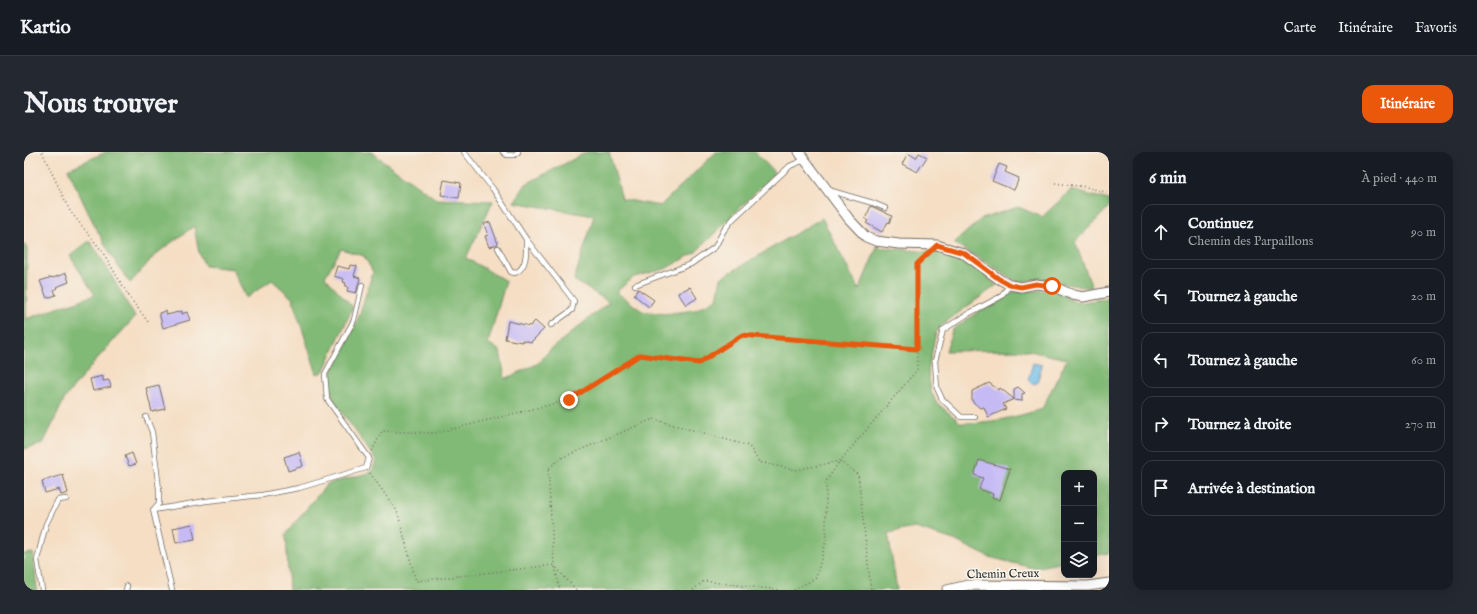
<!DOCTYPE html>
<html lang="fr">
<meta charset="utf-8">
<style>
body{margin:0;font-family:"IM FELL English",serif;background:#242831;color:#f1f3f6}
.controls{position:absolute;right:12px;bottom:12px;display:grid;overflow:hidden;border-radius:8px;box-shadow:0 4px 16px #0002}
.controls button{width:36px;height:36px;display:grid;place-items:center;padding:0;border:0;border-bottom:1px solid #363941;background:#171b24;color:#f1f3f6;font:20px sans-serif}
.stop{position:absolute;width:12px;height:12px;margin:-9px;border:3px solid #ea580c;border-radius:50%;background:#fff}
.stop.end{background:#ea580c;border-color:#fff;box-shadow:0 1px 4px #0008}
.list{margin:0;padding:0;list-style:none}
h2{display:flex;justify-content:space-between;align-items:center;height:52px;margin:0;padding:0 16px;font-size:17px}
h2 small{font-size:13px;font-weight:400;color:#9ea1a6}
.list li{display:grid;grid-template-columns:26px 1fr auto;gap:12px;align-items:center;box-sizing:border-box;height:56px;margin:0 8px 8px;padding:0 8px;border:1px solid #363941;border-radius:12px}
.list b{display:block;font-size:15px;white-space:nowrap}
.list p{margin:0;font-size:13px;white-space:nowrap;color:#9ea1a6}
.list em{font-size:13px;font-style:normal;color:#9ea1a6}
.icon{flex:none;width:22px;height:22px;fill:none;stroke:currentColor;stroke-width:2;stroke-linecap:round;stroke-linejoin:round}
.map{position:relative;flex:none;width:1085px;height:438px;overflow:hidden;border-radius:12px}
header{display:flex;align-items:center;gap:24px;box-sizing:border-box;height:56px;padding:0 20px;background:#171b24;border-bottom:1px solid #363941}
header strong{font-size:19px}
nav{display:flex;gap:22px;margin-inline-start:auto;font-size:14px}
.intro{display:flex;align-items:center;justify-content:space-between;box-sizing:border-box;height:96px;padding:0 24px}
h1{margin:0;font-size:28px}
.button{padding:10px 18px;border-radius:12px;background:#ea580c;color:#fff;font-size:14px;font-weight:700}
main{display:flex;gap:24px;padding:0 24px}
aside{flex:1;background:#171b24;border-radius:12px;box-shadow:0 4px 16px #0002}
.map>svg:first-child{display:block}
</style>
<header>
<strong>Kartio</strong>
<nav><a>Carte</a><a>Itinéraire</a><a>Favoris</a></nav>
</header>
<div class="intro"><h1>Nous trouver</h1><a class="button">Itinéraire</a></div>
<main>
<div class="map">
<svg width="1085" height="438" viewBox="0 0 1085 438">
<rect width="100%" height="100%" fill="#f7f3e8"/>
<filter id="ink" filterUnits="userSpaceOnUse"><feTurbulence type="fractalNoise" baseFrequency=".025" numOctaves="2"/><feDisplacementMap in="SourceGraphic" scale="8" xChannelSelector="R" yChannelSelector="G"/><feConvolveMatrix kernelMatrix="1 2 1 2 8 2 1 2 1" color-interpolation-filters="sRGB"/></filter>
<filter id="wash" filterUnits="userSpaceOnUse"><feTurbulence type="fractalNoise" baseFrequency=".012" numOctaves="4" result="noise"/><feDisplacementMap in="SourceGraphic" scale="16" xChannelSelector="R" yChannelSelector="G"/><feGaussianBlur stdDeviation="0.9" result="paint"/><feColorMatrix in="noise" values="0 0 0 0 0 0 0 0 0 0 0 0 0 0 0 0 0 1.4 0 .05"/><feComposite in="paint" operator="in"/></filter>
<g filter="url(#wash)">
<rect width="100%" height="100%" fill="#f5dec4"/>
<g fill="#81b976" stroke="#567250">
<path d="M82,0H347L412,47L469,49L442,106L482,129L464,191L476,199L481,227L513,212L527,197L585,150L550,128L570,64L490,50L502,32L563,0H585L598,47L636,54L692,0H731L751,21L672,100L641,117L610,125L592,140L618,159L640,162L671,158L693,147L697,126L798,66L835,138L853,95L916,101L951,115L973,133L919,172L912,180L904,219L907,240L913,251L937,271C967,271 989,266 1018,257L1043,207L1001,198L922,199L928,178L957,158L979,148L989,140L1030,138L1053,151L1085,146V401L1070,404V321H1040V410L1009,416L965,405L930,388L891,376L864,381L873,438H265L262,382L303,332L348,320L352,308L310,249L304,227L333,170L349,120L340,104L317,97L301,125L329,155L299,220L293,222L268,146L248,128L222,146L209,117L181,114L175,101L170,74L132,102L106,131C80,96 62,57 44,17Z"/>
<polygon points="1047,38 1085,48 1085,55 1051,90 1068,136 1036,131 1016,127 994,130 930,91 957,67 994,55 1018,65"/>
<polygon points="65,89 75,102 111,165 72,208 41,246 19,292 0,297 0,91 3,97 2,167 71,143 46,104"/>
<polygon points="9,401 13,438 0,438 0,402"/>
</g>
<polygon fill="#6ebce9" stroke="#4c748a" points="1009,211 1018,213 1013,231 1008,232 1004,228"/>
<g id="blocks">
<g fill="#c6baf5">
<polygon points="884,1 892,6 895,1 903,5 893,20 878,12"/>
<polygon points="975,12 983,15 981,20 995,26 990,38 968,29"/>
<polygon points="420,28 437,31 435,46 417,43"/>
<polygon points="847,54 868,64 865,71 864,70 858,80 842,71 844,69 841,67"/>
<polygon points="466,70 474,92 465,95 461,84 464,83 460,72"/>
<polygon points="326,113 333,114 330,124 336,126 332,141 323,139 324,135 321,134 322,131 319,130 320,127 310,124 313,114 325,117"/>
<polygon points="42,121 45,130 32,135 33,136 30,138 32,143 23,146 16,129 28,125 29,126"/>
<polygon points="666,135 673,146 662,153 654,141"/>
<polygon points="614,137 630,148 625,155 610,143"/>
<polygon points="142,159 143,163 158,159 158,162 163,160 166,168 139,176 135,161"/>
<polygon points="484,169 506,174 511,169 520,177 507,190 498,188 498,190 481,187"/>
<polygon points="79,224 79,229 85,228 87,235 69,239 66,227"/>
<polygon points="965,231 975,238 976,236 990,247 979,252 982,257 964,265 960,255 956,256 948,249 948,239"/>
<polygon points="135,233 141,257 128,260 122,236"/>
<polygon points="994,235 1001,241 998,242 998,249 990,248 990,237"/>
<polygon points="275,300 279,314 264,319 260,305"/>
<polygon points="108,301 112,312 105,314 101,304"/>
<polygon points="955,308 986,317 976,348 968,345 969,342 955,337 959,326 950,323"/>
<polygon points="39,323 44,341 37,343 35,337 21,341 18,329"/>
<polygon points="168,372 171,388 152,391 149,376"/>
</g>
</g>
</g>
<g filter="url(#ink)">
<use href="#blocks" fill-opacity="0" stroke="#726a61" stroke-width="1"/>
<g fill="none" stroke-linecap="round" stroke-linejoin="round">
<g stroke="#726a61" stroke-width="6">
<g id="service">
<polyline points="440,0 469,37 502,87 550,149 548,158 527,173"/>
<polyline points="479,0 483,3 490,3 494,0"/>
<polyline points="804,38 849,51 861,56"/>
<path d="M474,96L487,120L491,121C504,116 502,98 502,87"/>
<polyline points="611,133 667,112 691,95 700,78 709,67 766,14 775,10 781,9"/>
<polyline points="122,265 128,280 135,337 135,351 130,357"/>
<polyline points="951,265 937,265 918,247 913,236 911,209 919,178 942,163 976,145 986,133"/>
<polyline points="18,438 13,408 22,372 34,348 42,347"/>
<polyline points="102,438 103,434"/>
<polyline points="148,438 129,358 182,349 238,343 275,336 342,316 345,306 303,247 301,222 330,168 338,133"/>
</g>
</g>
<g stroke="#726a61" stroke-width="11">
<g id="minor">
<polyline points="775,0 825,67 842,85 852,89 875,92 913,93 939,101 975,127 986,133 997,135 1012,132 1028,134 1049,143 1059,145 1085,140"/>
<polyline points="923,438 944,433 1064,434 1085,431"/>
</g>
</g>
<g stroke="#726a61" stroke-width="1.5" stroke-dasharray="1 3" stroke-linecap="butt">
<polyline points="18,0 46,59 78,99 106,146 125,171"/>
<polyline points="1031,31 1062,35 1085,41"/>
<polyline points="348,299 358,279 412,281 545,248 616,203 675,211 718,183 893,197"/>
<polyline points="346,321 373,359 392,429 530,413 524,317 537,306 629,267 725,294 735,310 772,318 816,309 893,218 893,112 903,102"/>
<polyline points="530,413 552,438"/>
<polyline points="531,415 536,438"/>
<polyline points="669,438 680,429 755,438"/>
<polyline points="770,438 792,426 802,389 802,329 816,309 834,323 847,438"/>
</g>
<use href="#service" stroke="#fff" stroke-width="4.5"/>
<use href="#minor" stroke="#fff" stroke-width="9"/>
</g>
</g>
<g fill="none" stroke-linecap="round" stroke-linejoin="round" filter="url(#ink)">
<polyline stroke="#ea580c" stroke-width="5" points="545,248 616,203 675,211 718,183 893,197 893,112 913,93 940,101 975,127 986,133 997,135 1012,132 1028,134"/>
</g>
<g text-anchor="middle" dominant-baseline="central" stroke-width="3.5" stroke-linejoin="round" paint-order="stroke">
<g font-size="12" fill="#2b2b2b" stroke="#f7f3e8">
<text transform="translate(979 422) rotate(-1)">Chemin Creux</text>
</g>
</g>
</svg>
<div class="controls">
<button>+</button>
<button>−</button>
<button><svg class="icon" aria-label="layers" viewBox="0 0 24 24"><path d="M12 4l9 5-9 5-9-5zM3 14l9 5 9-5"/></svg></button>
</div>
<div class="stop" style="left:1028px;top:134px"></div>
<div class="stop end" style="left:545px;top:248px"></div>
</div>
<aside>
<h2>6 min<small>À pied · 440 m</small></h2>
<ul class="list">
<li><svg class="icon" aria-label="ahead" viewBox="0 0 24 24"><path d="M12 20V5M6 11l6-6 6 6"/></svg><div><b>Continuez</b><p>Chemin des Parpaillons</p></div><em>90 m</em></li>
<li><svg class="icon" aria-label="left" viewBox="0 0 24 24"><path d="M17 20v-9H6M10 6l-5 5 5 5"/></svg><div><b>Tournez à gauche</b></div><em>20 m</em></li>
<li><svg class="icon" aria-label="left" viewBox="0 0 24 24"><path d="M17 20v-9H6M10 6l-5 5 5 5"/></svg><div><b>Tournez à gauche</b></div><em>60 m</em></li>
<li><svg class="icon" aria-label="right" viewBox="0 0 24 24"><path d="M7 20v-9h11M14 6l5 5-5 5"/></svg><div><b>Tournez à droite</b></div><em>270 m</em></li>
<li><svg class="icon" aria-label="arrive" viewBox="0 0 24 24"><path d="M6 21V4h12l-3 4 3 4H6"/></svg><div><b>Arrivée à destination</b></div></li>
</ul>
</aside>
</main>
